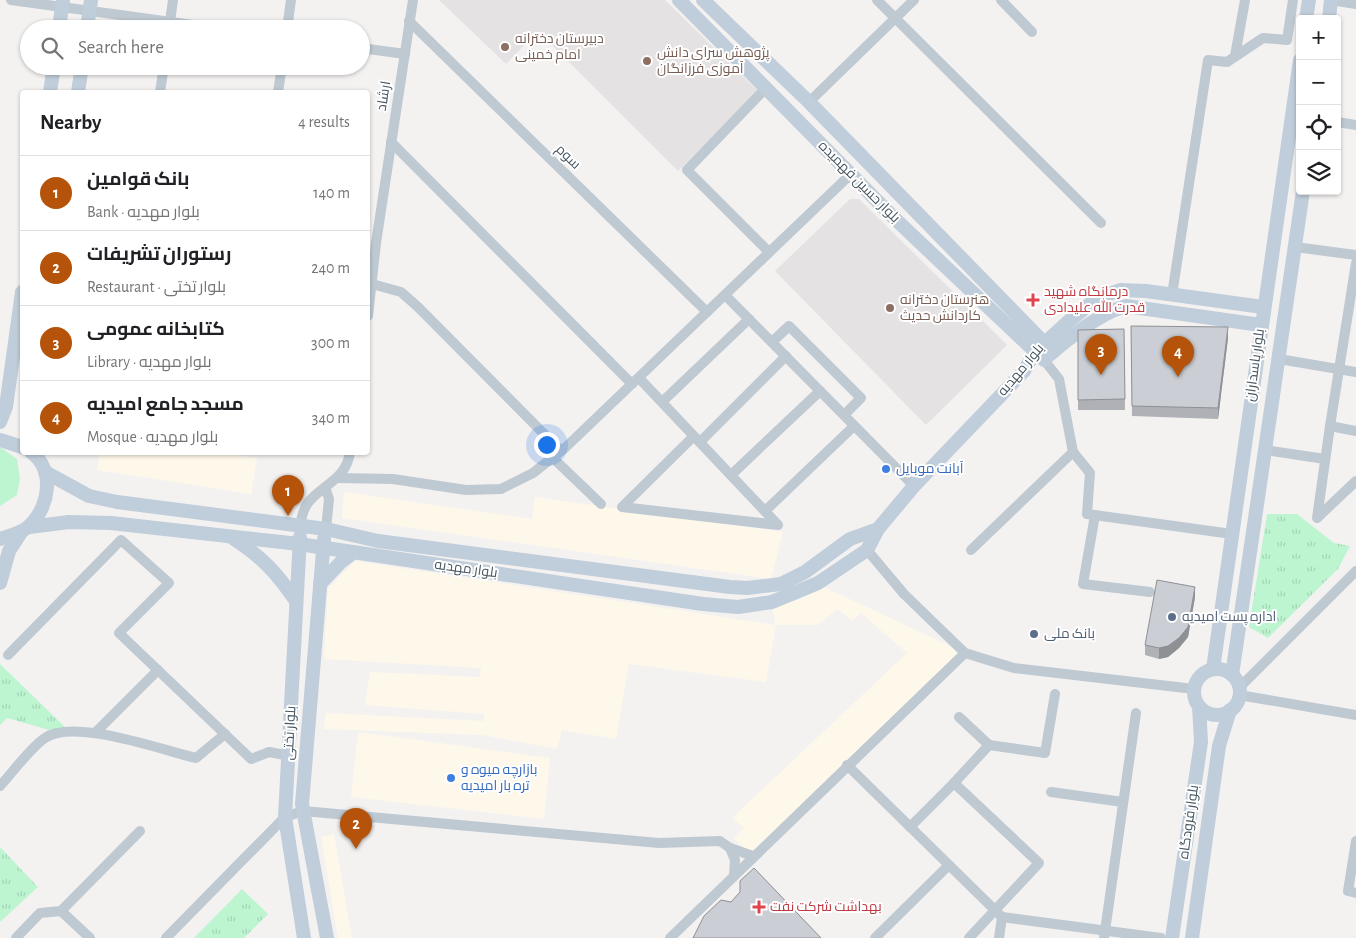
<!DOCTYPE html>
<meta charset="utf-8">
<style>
body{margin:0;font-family:"Alegreya Sans",Cairo,sans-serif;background:#f2f2f2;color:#202124}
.controls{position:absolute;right:15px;top:15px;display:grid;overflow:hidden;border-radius:5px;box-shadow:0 1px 4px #0004}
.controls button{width:45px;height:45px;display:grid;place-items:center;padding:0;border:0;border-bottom:1px solid #e0e0e0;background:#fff;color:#202124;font:25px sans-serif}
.you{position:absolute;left:546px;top:444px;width:18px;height:18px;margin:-12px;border:4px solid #fff;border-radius:50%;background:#1a73e8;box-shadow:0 0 0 8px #1a73e833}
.badge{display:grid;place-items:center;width:32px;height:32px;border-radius:50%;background:#b45309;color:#fff;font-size:16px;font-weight:700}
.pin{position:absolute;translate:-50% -41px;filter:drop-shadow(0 1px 2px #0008)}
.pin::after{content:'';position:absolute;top:26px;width:18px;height:15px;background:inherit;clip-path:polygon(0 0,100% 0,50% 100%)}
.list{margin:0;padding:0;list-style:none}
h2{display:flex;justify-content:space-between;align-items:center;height:65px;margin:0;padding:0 20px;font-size:21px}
h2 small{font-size:16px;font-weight:400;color:#757577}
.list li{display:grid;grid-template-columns:32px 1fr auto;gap:15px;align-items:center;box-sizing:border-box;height:75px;padding:0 20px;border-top:1px solid #e0e0e0}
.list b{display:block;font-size:19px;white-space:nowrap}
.list p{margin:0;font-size:16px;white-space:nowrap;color:#757577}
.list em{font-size:16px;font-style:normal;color:#757577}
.icon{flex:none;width:28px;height:28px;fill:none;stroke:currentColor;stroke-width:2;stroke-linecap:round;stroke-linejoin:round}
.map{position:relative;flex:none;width:1356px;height:938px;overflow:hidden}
.search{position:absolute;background:#fff;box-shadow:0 1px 4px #0004;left:20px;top:20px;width:350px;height:55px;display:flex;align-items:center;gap:12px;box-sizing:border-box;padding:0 18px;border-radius:28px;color:#757577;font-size:19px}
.panel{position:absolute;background:#fff;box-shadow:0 1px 4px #0004;left:20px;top:90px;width:350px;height:365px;border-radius:5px}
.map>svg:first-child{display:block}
</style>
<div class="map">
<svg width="1356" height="938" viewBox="0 0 1356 938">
<defs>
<pattern id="park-tufts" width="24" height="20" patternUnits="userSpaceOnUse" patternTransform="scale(1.25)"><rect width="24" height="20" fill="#bdf5d1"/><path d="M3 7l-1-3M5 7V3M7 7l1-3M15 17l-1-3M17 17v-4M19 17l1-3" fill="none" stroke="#a4d4b6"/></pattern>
</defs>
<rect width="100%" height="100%" fill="#f4f1f1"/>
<g fill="#fef8eb">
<polygon points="220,453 257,458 251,494 97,470 100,453"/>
<polygon points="344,492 532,519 535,497 783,532 771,579 342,518"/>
<polygon points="355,561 775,625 772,602 799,600 824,587 965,653 753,856 734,839 744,828 732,818 907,653 861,613 853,621 837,609 818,625 776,625 766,682 629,664 616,739 562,730 557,749 483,735 324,729 326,713 484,721 484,714 365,705 370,672 480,677 481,668 324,659 328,589"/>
<polygon points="358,732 550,758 544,819 351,797"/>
<polygon points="334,834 352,938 338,938 321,837"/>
</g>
<g fill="#e5e2e3">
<polygon points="439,0 665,0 758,91 678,171 538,31 506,64"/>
<polygon points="850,199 859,199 1007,345 926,425 775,271"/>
</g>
<polygon fill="#bdf5d1" points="0,447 17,459 20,479 17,495 0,506"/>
<g fill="url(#park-tufts)">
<polygon points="1267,514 1297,514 1334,543 1350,546 1338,569 1268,638 1249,627"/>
<polygon points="0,664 66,728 49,730 7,718 0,725"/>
<polygon points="0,847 38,887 0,922"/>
<polygon points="242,889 268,914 244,938 194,938"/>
</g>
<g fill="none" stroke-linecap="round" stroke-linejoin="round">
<g stroke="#bec9d2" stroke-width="10">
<polyline points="11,0 222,29"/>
<polyline points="877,0 1101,223"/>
<polyline points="1001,0 1032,32"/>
<polyline points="1331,0 1356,4"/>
<polyline points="409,21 707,312"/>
<polyline points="169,29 173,0"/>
<polyline points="287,29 291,0"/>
<polyline points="361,48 405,54"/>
<polyline points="1235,56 1245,0"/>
<polyline points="766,88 687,170 769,252"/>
<polyline points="160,92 164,66"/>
<polyline points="278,92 282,66"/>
<polyline points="809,102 914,0"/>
<polyline points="1337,122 1356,125"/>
<polyline points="391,142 632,384"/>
<polyline points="1295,247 1356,255"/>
<polyline points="372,284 401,292 418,307 561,451"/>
<polyline points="725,295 914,486"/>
<polyline points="1172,295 1208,60 1227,62 1263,38 1287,40 1293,0"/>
<polyline points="368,316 376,243 413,0"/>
<polyline points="772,342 789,326 861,398 844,415"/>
<polyline points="1279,359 1356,372"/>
<polyline points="639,378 778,525 622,507 694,436"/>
<polyline points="662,402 749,319"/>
<polyline points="1330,426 1356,263"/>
<polyline points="1356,431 1330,426 1317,518 1356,481"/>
<polyline points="700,442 786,356"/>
<polyline points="1265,450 1325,459"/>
<polyline points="1073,452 1090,473 1087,514 1232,534"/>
<polyline points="553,458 601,504"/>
<polyline points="731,475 820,391"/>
<polyline points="339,478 393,479 466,490 501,489 533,473 566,447 851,174"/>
<polyline points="325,487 329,499 326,529"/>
<polyline points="765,511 854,426"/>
<polyline points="1095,515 1083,584 1150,592"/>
<path d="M301,526C301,486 345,490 350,452"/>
<polyline points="867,550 904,594 965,653 1014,668 1194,689"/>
<polyline points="971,550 1073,452 1059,379 1044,360"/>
<polyline points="8,655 121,540 169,583 119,633 251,759 269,752 290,756"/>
<polyline points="1239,688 1356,571"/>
<polyline points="1239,695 1356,715"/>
<polyline points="959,717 989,745"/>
<polyline points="96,732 158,670"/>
<polyline points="847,765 1002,917 1161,938"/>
<polyline points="954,783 989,745 1045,753 1055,694"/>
<path d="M0,786C12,773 31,747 45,738C74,718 162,750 196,758L225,734"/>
<polyline points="1051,792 1123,802"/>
<polyline points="910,827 954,783 1039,863 969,938"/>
<polyline points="1356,841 1348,891 1356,893"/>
<polyline points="730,848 753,856"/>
<polyline points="16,938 40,913 61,911"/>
<polyline points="90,938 61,911 140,831"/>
<polyline points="166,938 285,817 303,811 659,843 720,841 730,848 735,860 734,874"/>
<polyline points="670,938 965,653"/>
<polyline points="875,938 949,865"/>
<polyline points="999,938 1002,917"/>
<polyline points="1104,938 1136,713"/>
</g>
<g stroke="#c0cdda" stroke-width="14">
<polyline points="679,0 891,215 1044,360"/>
<polyline points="703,0 809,102 1053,352"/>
<polyline points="1306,19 1309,0"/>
<polyline points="1329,19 1331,0"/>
<polyline points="59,29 63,0"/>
<polyline points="87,29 91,0"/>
<polyline points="50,92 54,66"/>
<polyline points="78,92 82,66"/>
<path d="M1048,356C1067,339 1102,312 1126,306L1261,325"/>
<polyline points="0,422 6,407 22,292"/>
<polyline points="0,440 22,447"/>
<polyline points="45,472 89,496 117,502 326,529 378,541 730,587 747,588 781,584 805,572 850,539 878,529"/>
<polyline points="29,527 69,522 111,523 299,544 703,604 738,607 772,602 818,583 867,550 878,529 914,486 1024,371 1035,352 1069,321 1090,304 1106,295 1121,290 1146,291 1263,307"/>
<polyline points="300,537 285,817 304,938"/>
<path d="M0,539C9,536 21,533 28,527C49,509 56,470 31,452"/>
<path d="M234,539C263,558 276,572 296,601"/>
<polyline points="324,539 302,804 327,938"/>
<polyline points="0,583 9,551 22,531"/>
<polyline points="320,584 341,562 353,553"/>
<polyline points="1213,669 1300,60"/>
<circle cx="1217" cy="692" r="23"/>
<polyline points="1232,675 1303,191"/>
<polyline points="1172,938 1201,742 1199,706"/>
<polyline points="1192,938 1219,746 1230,710"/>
</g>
</g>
<g fill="#afb1b6">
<polygon points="1131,326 1228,338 1218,419 1132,416"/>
<polygon points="1124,329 1125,410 1078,410 1078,330"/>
<polygon points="1195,597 1188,637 1179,648 1168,657 1159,659 1145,655 1145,645"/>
</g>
<g fill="#8e9094">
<polygon points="1228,327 1228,338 1218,419 1218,408"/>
<polygon points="1195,587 1195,597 1188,637 1179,648 1168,657 1159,659 1159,648"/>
</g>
<g fill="#cbced4" stroke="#8e9094">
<polygon points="1131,326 1228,327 1218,408 1132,406"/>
<polygon points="1124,329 1125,399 1078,400 1078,330"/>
<polygon points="1157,580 1195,587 1188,627 1179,638 1168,646 1159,648 1145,645"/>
<polygon points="754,868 821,938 693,938 704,916 721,900 731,902 740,892 740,881"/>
</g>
<g fill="#8d6e63" stroke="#fff" stroke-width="2">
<circle cx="505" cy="47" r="5"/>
<circle cx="647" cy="61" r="5"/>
<circle cx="890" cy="308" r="5"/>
</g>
<g fill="#e0444e" stroke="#fff" stroke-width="2">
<path d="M1030.5 292.5h5v5h5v5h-5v5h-5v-5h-5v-5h5z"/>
<path d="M756.5 899.5h5v5h5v5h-5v5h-5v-5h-5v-5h5z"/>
</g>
<g fill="#3f7fe0" stroke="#fff" stroke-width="2">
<circle cx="886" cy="469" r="5"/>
<circle cx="451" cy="778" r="5"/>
</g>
<g fill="#5c6f8a" stroke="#fff" stroke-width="2">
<circle cx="1172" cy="617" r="5"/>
<circle cx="1034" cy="634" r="5"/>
</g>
<g text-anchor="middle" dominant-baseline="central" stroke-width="4" stroke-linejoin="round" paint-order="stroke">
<g font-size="14" fill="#785e54" stroke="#fff" text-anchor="start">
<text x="515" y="39">دبیرستان دخترانه<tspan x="515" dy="16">امام خمینی</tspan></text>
<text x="657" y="53">پژوهش سرای دانش<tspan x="657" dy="16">آموزی فرزانگان</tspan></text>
<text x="900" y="300">هنرستان دخترانه<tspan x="900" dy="16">کاردانش حدیث</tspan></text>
</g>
<g font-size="14" fill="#475661" stroke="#fff">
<text transform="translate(384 96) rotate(-81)">ارشاد</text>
<text transform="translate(568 157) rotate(44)">سوم</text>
<text transform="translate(859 182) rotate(45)">بلوار حسین فهمیده</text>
<text transform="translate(1255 365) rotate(-82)">بلوار پاسداران</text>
<text transform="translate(1021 370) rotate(-50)">بلوار مهدیه</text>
<text transform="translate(466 569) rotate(8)">بلوار مهدیه</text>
<text transform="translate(290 733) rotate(-87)">بلوار تختی</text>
<text transform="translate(1189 822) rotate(-82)">بلوار فرودگاه</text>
</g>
<g font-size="14" fill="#be3a42" stroke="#fff" text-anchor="start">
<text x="1044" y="292">درمانگاه شهید<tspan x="1044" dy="16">قدرت الله علیدادی</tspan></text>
<text x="770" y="907">بهداشت شرکت نفت</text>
</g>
<g font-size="14" fill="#366cbe" stroke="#fff" text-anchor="start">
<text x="896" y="469">آبانت موبایل</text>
<text x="461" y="770">بازارچه میوه و<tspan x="461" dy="16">تره بار امیدیه</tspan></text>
</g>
<g font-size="14" fill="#4e5e75" stroke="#fff" text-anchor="start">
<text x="1182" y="617">اداره پست امیدیه</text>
<text x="1044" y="634">بانک ملی</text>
</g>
</g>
</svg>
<div class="controls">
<button>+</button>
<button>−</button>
<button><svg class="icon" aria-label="locate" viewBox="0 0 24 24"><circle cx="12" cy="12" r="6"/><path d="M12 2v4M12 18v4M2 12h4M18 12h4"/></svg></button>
<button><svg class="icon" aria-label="layers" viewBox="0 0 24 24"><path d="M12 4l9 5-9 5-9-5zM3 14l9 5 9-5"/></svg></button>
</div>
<div class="you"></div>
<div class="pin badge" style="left:288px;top:516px">1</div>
<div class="pin badge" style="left:356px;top:849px">2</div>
<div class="pin badge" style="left:1101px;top:375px">3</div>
<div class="pin badge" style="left:1178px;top:377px">4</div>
<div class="search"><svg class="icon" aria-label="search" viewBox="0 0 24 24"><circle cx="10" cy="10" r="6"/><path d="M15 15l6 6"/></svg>Search here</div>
<section class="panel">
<h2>Nearby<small>4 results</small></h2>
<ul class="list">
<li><span class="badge">1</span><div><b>بانک قوامین</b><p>Bank · بلوار مهدیه</p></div><em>140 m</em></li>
<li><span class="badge">2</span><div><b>رستوران تشریفات</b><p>Restaurant · بلوار تختی</p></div><em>240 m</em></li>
<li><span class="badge">3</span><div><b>کتابخانه عمومی</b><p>Library · بلوار مهدیه</p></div><em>300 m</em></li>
<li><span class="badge">4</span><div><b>مسجد جامع امیدیه</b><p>Mosque · بلوار مهدیه</p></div><em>340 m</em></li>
</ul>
</section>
</div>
